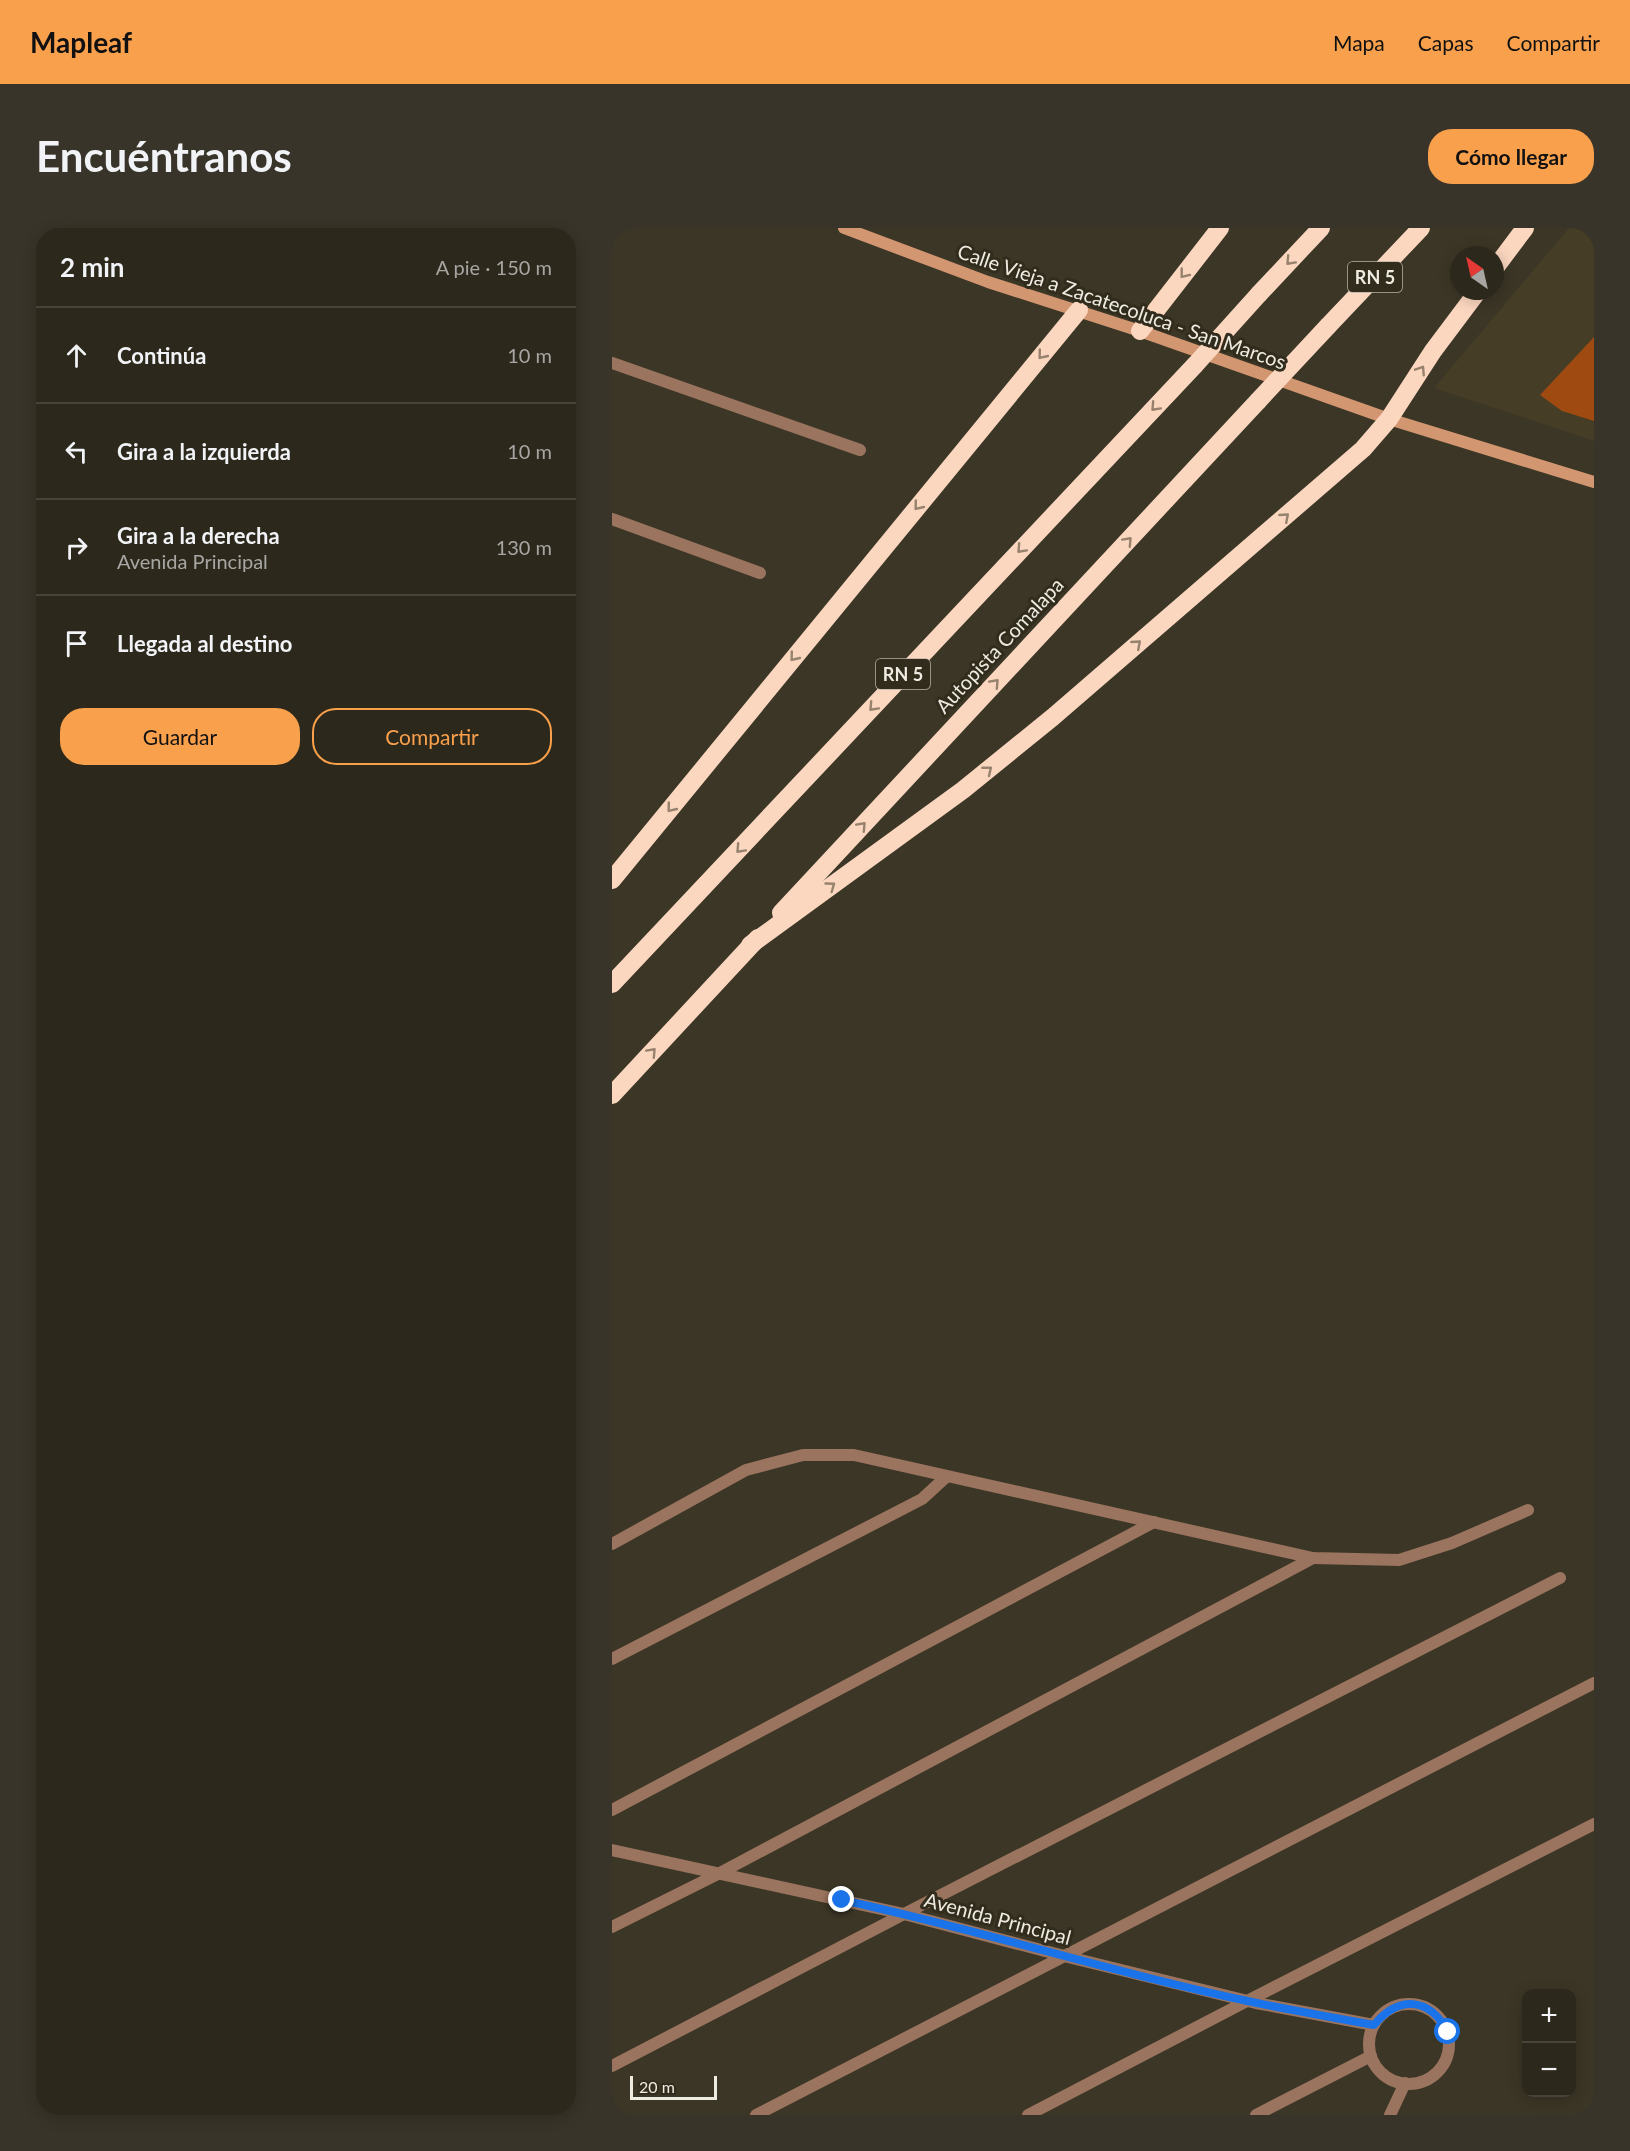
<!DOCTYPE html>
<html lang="es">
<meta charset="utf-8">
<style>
body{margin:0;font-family:Lato,sans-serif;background:#393429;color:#f1f3f6}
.controls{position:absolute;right:18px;bottom:18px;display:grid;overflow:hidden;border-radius:12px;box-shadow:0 3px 15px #0003}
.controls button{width:54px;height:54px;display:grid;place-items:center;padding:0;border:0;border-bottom:2px solid #48443b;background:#2d281c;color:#f1f3f6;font:30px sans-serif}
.compass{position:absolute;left:838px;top:18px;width:54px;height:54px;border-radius:50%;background:#2d281c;box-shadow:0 3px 15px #0003;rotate:326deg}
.scale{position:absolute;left:18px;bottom:15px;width:87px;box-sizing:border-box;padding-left:6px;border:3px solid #eeebe1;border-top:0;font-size:16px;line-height:21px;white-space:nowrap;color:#eeebe1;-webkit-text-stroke:4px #322c1d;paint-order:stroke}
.stop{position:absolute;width:18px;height:18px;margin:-14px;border:4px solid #1a73e8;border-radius:50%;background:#fff}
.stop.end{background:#1a73e8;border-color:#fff;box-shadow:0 2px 6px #0008}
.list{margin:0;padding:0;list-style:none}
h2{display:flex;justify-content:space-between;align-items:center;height:78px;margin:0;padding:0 24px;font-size:26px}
h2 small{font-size:20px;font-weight:400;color:#a7a6a3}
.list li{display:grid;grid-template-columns:39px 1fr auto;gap:18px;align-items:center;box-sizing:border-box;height:96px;padding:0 24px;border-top:2px solid #48443b}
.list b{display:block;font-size:22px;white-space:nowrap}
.list p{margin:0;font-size:20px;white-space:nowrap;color:#a7a6a3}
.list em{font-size:20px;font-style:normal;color:#a7a6a3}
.actions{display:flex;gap:12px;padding:18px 24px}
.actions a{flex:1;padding:14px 0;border:2px solid #f9a04c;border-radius:24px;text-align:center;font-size:21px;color:#f9a04c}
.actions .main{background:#f9a04c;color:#111}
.icon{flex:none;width:33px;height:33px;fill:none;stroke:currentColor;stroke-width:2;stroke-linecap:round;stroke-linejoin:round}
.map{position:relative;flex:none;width:982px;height:1887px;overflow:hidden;border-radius:24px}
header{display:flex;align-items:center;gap:36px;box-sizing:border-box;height:84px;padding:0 30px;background:#f9a04c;color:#111}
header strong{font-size:28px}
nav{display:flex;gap:33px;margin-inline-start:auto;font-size:21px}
.intro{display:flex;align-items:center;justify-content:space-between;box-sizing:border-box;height:144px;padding:0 36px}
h1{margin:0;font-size:42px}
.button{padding:15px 27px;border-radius:24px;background:#f9a04c;color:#111;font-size:21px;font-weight:700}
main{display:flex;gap:36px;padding:0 36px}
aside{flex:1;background:#2d281c;border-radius:24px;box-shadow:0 3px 15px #0003}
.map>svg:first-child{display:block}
</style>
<header>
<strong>Mapleaf</strong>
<nav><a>Mapa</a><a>Capas</a><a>Compartir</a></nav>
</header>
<div class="intro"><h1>Encuéntranos</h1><a class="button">Cómo llegar</a></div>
<main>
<aside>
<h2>2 min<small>A pie · 150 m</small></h2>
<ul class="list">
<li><svg class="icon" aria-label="ahead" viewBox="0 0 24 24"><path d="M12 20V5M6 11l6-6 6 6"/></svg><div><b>Continúa</b></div><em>10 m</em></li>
<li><svg class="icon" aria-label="left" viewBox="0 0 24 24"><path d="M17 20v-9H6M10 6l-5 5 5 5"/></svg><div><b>Gira a la izquierda</b></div><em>10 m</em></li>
<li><svg class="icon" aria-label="right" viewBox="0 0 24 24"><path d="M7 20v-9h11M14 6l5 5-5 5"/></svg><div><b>Gira a la derecha</b><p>Avenida Principal</p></div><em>130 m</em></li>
<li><svg class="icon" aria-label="arrive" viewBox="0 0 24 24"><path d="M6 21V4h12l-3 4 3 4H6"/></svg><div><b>Llegada al destino</b></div></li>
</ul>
<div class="actions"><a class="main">Guardar</a><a>Compartir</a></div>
</aside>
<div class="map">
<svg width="982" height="1887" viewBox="0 0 982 1887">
<rect width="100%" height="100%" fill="#3c3626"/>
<polygon fill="#453d26" points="957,0 982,0 982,213 822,160"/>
<polygon fill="#9e4a10" points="982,109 982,193 950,183 928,167"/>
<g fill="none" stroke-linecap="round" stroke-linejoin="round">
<g stroke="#9a745e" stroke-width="12">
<polyline points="0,135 248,222"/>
<polyline points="0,291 148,345"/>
<polyline points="0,1316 134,1242 191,1227 242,1227 701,1330 787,1332 840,1315 916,1282"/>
<polyline points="0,1431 310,1271 334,1249"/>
<polyline points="0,1582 542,1294"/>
<polyline points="0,1622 292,1686 452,1728 644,1775 762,1797"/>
<polyline points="0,1699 106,1646 701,1330"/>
<circle cx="797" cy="1816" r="40"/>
<polyline points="0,1838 292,1686 948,1350"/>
<polyline points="144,1887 982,1455"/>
<polyline points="416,1887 635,1773 982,1596"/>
<polyline points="644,1887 759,1828"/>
<polyline points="778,1887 793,1855"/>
</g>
<polyline stroke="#d29671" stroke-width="12" points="232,0 376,54 528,103 777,191 982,254"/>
<g stroke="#fcd7c0" stroke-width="18">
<polyline points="883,40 913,0"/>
<polyline points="647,66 709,0"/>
<polyline points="716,98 809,0"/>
<polyline points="528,103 608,0"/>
<polyline points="0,652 467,82"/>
<polyline points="169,685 646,173"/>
<polyline points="138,717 351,562 441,489 751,221 777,191 821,123 866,63"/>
<polyline points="0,756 583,137"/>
<polyline points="0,867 146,710"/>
</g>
<g stroke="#fcd7c0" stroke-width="18">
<polyline points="583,137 647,66"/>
<polyline points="646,173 716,98"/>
</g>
</g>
<defs><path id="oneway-chevron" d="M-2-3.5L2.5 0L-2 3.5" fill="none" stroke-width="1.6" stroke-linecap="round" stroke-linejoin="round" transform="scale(1.5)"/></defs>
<g stroke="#97826e">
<use href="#oneway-chevron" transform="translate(678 33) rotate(133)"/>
<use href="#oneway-chevron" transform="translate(572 46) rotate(128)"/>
<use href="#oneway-chevron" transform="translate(430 127) rotate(129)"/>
<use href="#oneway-chevron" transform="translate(809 142) rotate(-57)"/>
<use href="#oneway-chevron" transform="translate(543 179) rotate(133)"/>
<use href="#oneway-chevron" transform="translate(306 278) rotate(129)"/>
<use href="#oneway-chevron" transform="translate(673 289) rotate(-41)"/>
<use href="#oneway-chevron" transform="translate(516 313) rotate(-47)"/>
<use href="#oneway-chevron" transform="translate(409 321) rotate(133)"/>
<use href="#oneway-chevron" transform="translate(525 416) rotate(-41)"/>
<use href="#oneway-chevron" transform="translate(182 429) rotate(129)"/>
<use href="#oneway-chevron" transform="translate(383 455) rotate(-47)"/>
<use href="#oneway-chevron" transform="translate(261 479) rotate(133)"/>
<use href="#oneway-chevron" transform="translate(376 542) rotate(-39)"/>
<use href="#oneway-chevron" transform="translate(59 580) rotate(129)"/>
<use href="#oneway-chevron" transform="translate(250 598) rotate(-47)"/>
<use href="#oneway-chevron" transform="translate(128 621) rotate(133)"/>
<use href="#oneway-chevron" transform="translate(219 658) rotate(-36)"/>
<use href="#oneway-chevron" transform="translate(40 824) rotate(-47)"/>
</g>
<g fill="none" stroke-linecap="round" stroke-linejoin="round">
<path stroke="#1a73e8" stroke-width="8" d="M230,1672C369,1702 505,1746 645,1775C684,1783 723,1790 762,1797C787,1767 817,1769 836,1804"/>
</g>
<g text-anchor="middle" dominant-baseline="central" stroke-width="6" stroke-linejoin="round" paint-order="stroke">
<g fill="#322c1d" stroke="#b6b2a6" stroke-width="1.5">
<rect x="736" y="34" width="54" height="30" rx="4.5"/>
<rect x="264" y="431" width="54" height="30" rx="4.5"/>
</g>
<g font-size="18" font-weight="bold" fill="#eeebe1">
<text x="763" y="49">RN 5</text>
<text x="291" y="446">RN 5</text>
</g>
<g font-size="20" fill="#eeebe1" stroke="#322c1d">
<text transform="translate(510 78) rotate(19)">Calle Vieja a Zacatecoluca - San Marcos</text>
<text transform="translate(387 417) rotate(-47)">Autopista Comalapa</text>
<text transform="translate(386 1690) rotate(15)">Avenida Principal</text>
</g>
</g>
</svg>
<div class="controls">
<button>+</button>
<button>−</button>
</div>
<svg class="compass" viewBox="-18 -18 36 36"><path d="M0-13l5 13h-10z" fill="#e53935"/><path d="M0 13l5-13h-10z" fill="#a7a6a3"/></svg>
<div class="scale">20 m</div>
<div class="stop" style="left:836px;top:1804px"></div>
<div class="stop end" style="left:230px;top:1672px"></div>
</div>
</main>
